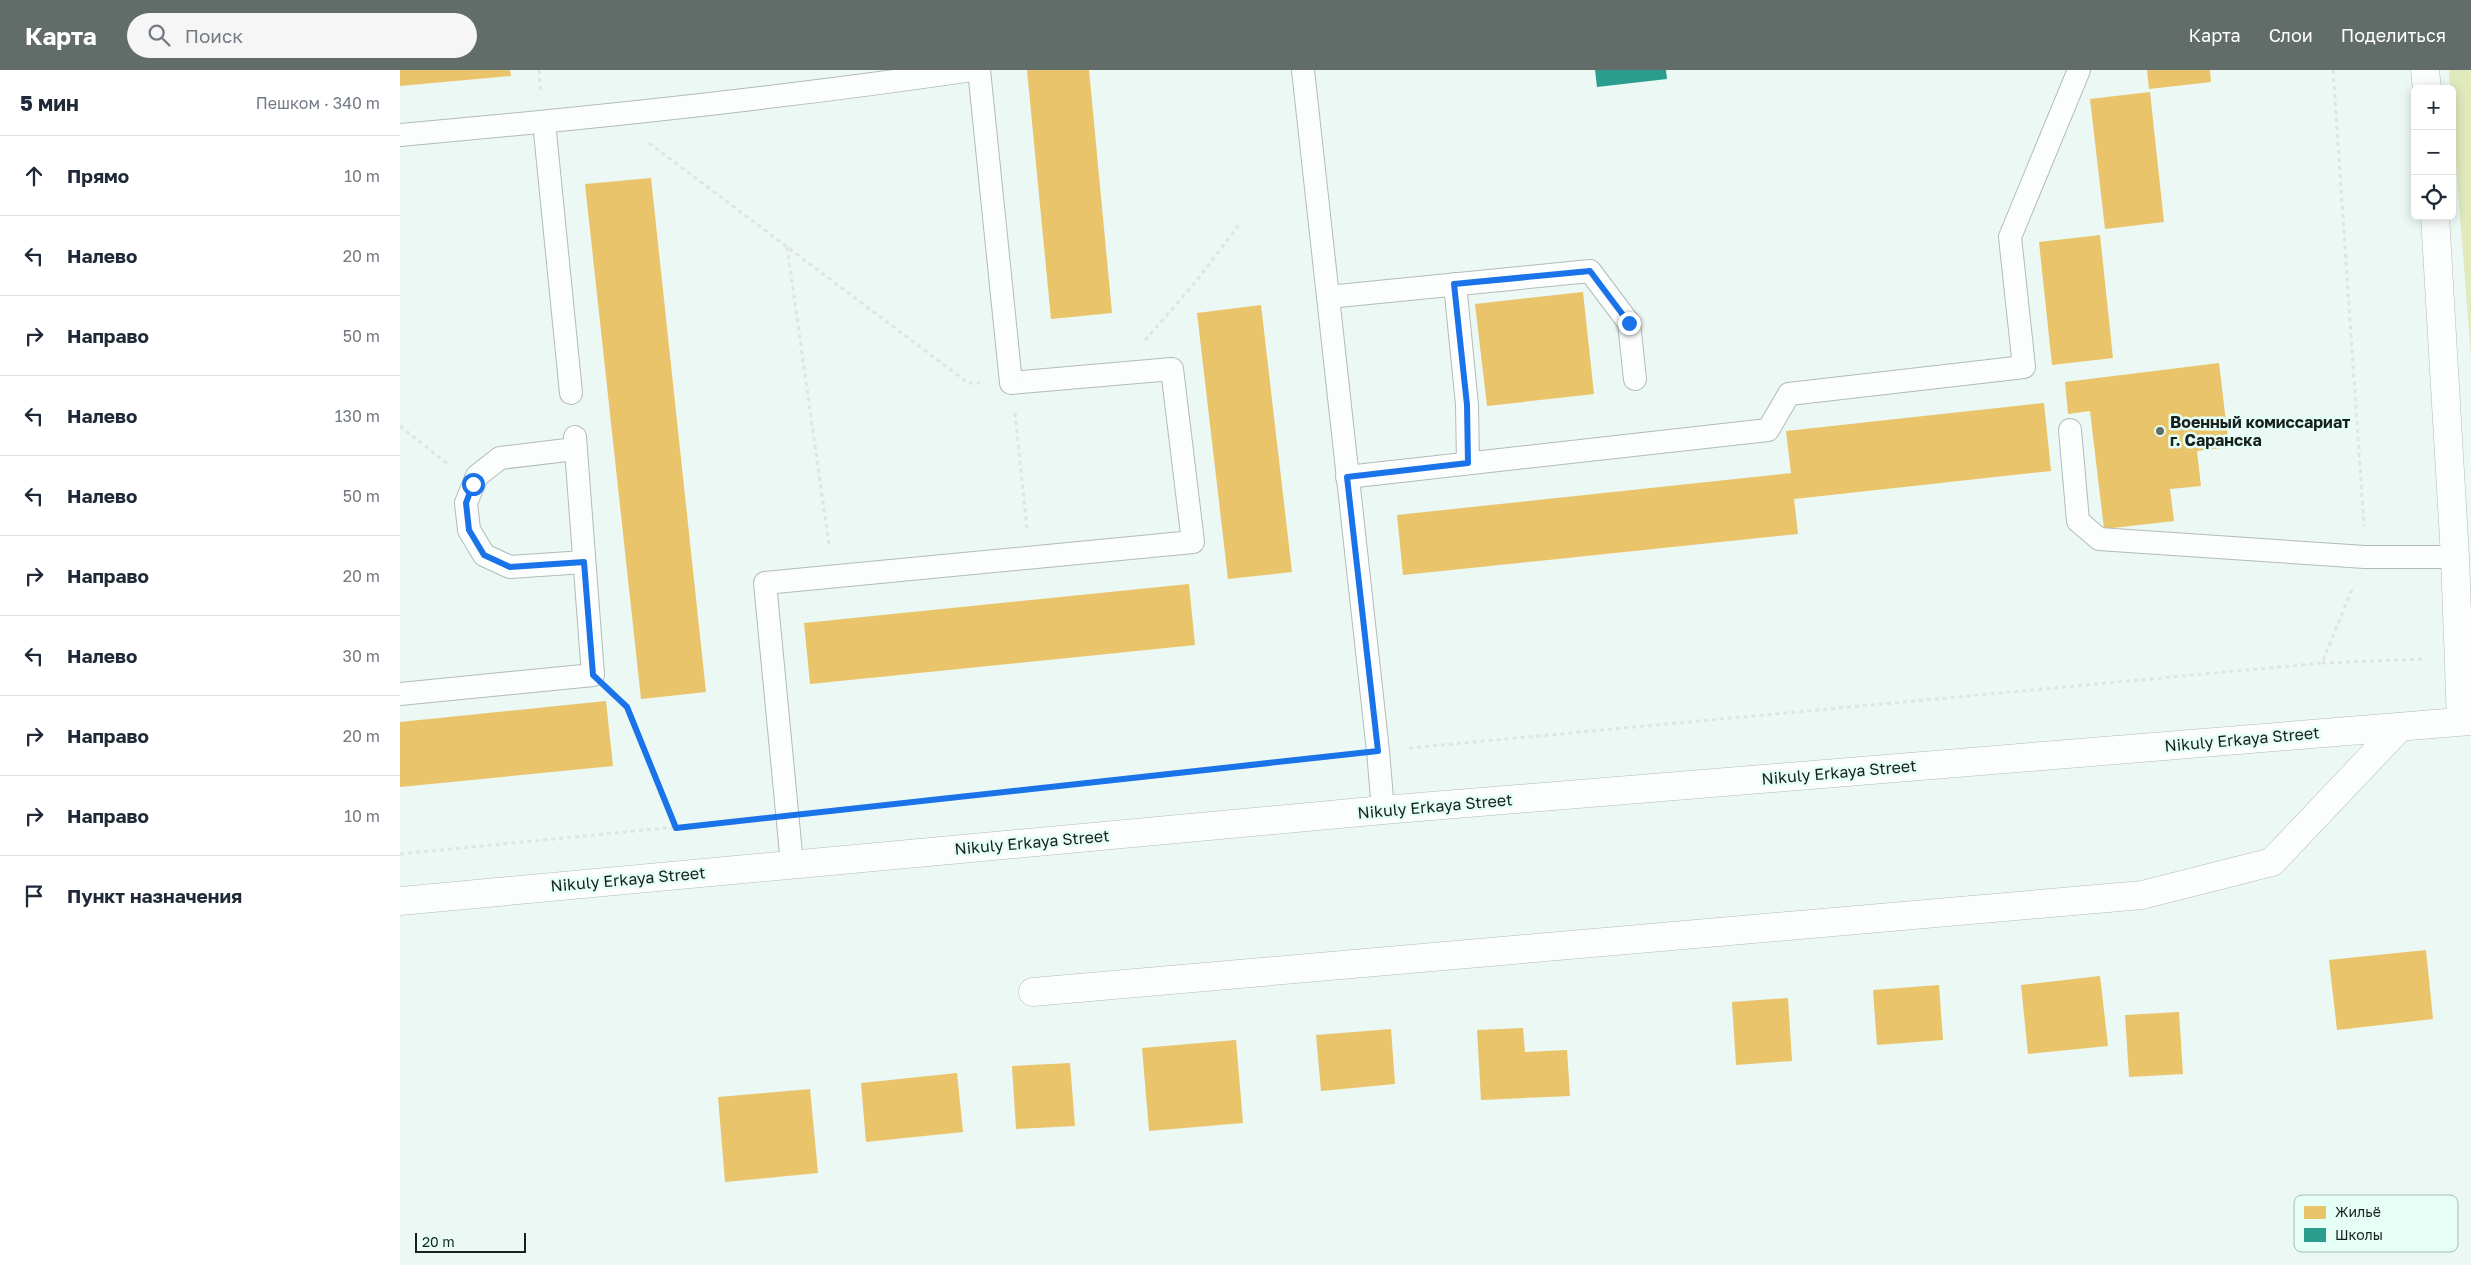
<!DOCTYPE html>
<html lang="ru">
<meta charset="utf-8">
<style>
body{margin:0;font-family:"Golos Text",sans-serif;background:#f6f6f7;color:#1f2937}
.controls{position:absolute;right:15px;top:15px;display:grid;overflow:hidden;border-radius:8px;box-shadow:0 2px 12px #0003}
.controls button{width:45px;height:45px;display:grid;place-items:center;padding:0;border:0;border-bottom:1px solid #e0e1e3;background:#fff;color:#1f2937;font:25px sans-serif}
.scale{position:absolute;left:15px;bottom:12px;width:111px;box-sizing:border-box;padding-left:5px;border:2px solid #18211e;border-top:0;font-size:14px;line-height:18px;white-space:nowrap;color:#18211e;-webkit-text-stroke:4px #e5fef6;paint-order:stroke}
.stop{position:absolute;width:15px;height:15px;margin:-11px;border:4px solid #1a73e8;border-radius:50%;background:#fff}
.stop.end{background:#1a73e8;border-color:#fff;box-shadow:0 1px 5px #0008}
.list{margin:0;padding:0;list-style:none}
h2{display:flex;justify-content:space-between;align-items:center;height:65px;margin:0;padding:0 20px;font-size:21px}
h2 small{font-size:16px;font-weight:400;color:#747a83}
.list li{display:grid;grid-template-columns:32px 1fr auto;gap:15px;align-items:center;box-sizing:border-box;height:80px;padding:0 20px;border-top:1px solid #e0e1e3}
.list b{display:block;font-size:19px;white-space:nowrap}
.list em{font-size:16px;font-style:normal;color:#747a83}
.icon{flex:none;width:28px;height:28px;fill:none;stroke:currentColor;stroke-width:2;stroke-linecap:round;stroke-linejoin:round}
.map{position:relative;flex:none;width:2071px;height:1195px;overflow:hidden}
header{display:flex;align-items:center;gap:30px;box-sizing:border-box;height:70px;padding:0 25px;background:#626c69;color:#fff}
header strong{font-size:24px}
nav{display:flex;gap:28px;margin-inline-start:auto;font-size:18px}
.search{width:350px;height:45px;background:#f6f6f7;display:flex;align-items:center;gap:12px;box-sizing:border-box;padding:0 18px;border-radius:28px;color:#747a83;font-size:19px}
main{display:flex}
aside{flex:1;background:#fff}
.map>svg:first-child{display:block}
</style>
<header>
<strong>Карта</strong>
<div class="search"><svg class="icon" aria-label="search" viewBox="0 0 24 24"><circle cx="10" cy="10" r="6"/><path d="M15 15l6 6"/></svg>Поиск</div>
<nav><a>Карта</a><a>Слои</a><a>Поделиться</a></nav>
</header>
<main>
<aside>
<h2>5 мин<small>Пешком · 340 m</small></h2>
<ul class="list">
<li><svg class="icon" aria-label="ahead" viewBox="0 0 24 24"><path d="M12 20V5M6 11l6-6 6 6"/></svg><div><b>Прямо</b></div><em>10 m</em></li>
<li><svg class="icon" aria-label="left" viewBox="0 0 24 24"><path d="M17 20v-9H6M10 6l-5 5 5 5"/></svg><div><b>Налево</b></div><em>20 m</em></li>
<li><svg class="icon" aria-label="right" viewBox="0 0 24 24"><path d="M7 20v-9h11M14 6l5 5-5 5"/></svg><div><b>Направо</b></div><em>50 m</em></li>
<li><svg class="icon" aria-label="left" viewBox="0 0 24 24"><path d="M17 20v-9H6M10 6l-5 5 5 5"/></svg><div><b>Налево</b></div><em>130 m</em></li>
<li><svg class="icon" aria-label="left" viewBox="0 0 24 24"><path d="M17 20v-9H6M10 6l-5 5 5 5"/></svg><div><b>Налево</b></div><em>50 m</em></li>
<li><svg class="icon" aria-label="right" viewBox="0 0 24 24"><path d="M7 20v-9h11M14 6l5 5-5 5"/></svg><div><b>Направо</b></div><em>20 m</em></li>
<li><svg class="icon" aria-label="left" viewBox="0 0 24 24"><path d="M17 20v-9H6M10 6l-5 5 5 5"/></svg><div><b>Налево</b></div><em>30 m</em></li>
<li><svg class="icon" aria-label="right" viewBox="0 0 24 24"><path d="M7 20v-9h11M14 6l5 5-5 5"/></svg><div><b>Направо</b></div><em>20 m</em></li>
<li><svg class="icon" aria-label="right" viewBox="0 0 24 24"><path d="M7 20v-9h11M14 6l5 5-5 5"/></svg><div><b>Направо</b></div><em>10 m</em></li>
<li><svg class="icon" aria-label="arrive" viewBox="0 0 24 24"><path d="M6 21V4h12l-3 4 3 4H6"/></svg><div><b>Пункт назначения</b></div></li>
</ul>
</aside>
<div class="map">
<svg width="2071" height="1195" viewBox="0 0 2071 1195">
<rect width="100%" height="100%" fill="#ebf8f4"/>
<polygon fill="#e1eabd" points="2049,0 2071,0 2071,286 2052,44 2052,19 2050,19"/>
<g fill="#e9c46a">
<polygon points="0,0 110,0 111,6 0,16"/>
<polygon points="627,0 689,0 712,243 651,249"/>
<polygon points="1747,0 1810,0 1811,12 1749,19"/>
<polygon points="1750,22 1764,152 1705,159 1690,29"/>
<polygon points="251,108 306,622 241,629 185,114"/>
<polygon points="1700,165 1713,288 1652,295 1639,172"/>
<polygon points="1183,222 1194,324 1087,336 1075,234"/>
<polygon points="861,235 892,502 828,509 797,243"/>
<polygon points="1819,293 1829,377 1797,381 1801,416 1770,419 1774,451 1704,459 1690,341 1668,344 1665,312"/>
<polygon points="1644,333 1651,401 1394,429 1398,464 1003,505 997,445 1391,403 1386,361"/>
<polygon points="789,514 795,575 410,614 404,553"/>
<polygon points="206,631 213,696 0,717 0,652"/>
<polygon points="2026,880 2033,949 1937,960 1929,890"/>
<polygon points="1700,906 1708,976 1628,984 1621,915"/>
<polygon points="1539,915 1543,970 1477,975 1473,920"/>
<polygon points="1388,928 1392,991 1336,995 1332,932"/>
<polygon points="1779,942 1783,1004 1729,1007 1725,945"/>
<polygon points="1123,958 1125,982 1167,980 1170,1026 1081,1030 1077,960"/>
<polygon points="991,959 995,1014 921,1021 916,965"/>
<polygon points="836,970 843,1053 749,1061 742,978"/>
<polygon points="670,993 675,1056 616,1059 612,996"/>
<polygon points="557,1003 563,1062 466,1072 461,1013"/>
<polygon points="410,1019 418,1103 325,1112 318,1027"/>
</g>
<polygon fill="#2a9d8f" points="1195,0 1266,0 1267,9 1197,17"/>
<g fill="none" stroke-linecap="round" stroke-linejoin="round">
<g stroke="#b1bcb8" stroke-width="24">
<g id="service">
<polyline points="903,0 978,681 983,740"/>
<polyline points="144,52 171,323"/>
<path d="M0,65C191,48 382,28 572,0"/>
<polyline points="1055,214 1067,335 1068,393"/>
<polyline points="928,227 1190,201 1229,253 1235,309"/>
<polyline points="1670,360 1678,451 1699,469 1965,487 2055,487"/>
<polyline points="175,379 100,388 77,406 66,433 69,460 84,485 110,497 184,492"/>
<polyline points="947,407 1368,360 1389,324 1624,297 1610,167 1679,0"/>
<polyline points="0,624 193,605 175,367"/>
<polyline points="392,794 365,513 793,472 772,299 611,313 579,0"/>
</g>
</g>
<g stroke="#b1bcb8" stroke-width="29">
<g id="minor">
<polyline points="2025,0 2027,19"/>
<polyline points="2035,146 2055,487 2061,651"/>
<polyline points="0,831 983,740 2071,651"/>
<polyline points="633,922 1742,825 1872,792 2000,657"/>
</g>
</g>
<g stroke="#e1e4e3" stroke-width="3" stroke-dasharray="4 4" stroke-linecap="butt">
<polyline points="139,0 141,22"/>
<polyline points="1933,0 1964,456"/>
<polyline points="249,73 568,313 580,313"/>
<polyline points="387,177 429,475"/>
<polyline points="745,270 794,214 841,152"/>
<polyline points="615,343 627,459"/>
<polyline points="0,356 49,395"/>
<polyline points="1922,593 2025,589"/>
<polyline points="215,626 227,637 276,757"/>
<polyline points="1009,678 1922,593 1953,517"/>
<polyline points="418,743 948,684"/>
<polyline points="0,784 357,749"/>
</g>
<use href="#service" stroke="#fcfefd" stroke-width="22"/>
<use href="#minor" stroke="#fcfefd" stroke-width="28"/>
</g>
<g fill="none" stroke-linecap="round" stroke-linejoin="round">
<polyline stroke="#1a73e8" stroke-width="6" points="73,414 66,433 69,460 84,485 110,497 184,492 193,605 227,637 276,758 978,681 947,407 1068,393 1067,335 1054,214 1190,201 1229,253"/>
</g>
<circle fill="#626c69" stroke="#e5fef6" stroke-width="2" cx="1760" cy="361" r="5"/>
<g text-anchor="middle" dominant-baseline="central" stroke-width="5" stroke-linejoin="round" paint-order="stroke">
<g font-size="16" font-weight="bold" fill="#18211e" stroke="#e5fef6" text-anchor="start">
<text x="1770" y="352">Военный комиссариат<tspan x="1770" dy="18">г. Саранска</tspan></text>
</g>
<g font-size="16" fill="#18211e" stroke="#e5fef6">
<text transform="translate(1842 669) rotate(-5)">Nikuly Erkaya Street</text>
<text transform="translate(1439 702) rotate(-5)">Nikuly Erkaya Street</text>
<text transform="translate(1035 736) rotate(-5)">Nikuly Erkaya Street</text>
<text transform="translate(632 772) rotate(-5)">Nikuly Erkaya Street</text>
<text transform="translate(228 809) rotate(-5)">Nikuly Erkaya Street</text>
</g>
</g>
<rect x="1894" y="1125" width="164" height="57" rx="8" fill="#e5fef6" stroke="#a8bcb5" stroke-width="1"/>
<rect x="1904" y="1136" width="22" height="13" fill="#e9c46a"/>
<rect x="1904" y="1158" width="22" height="14" fill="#2a9d8f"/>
<g font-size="14" fill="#18211e">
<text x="1935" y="1147">Жильё</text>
<text x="1935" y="1170">Школы</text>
</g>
</svg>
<div class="controls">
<button>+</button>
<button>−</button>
<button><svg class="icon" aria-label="locate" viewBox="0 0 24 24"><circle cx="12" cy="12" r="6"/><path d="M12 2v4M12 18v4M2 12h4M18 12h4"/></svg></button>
</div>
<div class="scale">20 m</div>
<div class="stop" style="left:73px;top:414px"></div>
<div class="stop end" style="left:1229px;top:253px"></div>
</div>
</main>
